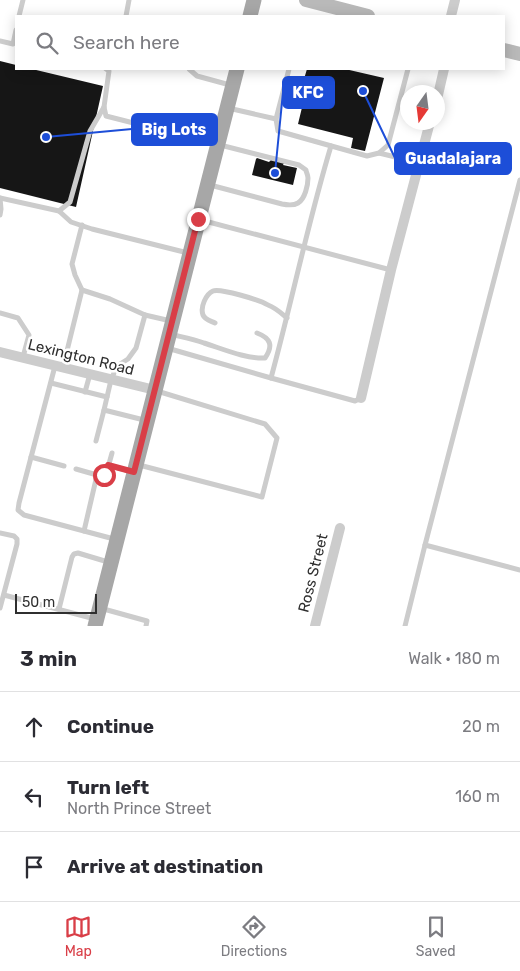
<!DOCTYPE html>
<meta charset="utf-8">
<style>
body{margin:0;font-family:Rubik,sans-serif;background:#f7f7f7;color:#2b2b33}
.compass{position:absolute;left:400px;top:85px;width:45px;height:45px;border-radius:50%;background:#fff;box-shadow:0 2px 12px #0003;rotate:194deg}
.scale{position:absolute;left:15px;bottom:12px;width:82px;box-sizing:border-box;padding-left:5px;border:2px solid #2f2f2f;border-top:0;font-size:14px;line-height:18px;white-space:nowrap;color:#2f2f2f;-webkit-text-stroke:4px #fff;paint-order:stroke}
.stop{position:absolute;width:15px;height:15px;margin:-11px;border:4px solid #d93e47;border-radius:50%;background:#fff}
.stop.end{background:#d93e47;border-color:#fff;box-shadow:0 1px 5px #0008}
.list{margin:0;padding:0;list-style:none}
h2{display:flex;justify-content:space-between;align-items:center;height:65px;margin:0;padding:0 20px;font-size:21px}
h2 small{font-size:16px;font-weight:400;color:#7c7c81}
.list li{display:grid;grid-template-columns:32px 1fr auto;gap:15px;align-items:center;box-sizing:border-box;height:70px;padding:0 20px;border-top:1px solid #e1e1e2}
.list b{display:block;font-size:19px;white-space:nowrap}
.list p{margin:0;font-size:16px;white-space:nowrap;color:#7c7c81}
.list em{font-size:16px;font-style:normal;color:#7c7c81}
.icon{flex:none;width:28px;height:28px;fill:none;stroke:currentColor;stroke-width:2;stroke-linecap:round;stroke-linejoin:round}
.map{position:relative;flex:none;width:520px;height:626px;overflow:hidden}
.search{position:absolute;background:#fff;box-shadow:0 2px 12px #0003;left:15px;right:15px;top:15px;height:55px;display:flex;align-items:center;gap:12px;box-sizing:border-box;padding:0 18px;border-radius:0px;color:#7c7c81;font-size:19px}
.sheet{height:275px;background:#fff}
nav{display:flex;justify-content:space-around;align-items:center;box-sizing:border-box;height:70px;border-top:1px solid #e1e1e2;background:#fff;font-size:14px;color:#7c7c81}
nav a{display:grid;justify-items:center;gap:2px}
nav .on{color:#d93e47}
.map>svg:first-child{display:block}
</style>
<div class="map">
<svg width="520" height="626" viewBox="0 0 520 626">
<rect width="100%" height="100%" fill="#fff"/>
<g fill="#161616">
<polygon points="0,61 16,65 16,69 32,69 103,86 76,207 0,188"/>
<polygon points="307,69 345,69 384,78 365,151 351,148 353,138 298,124 306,91 301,89"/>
<polygon points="257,158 269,162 271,160 284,163 283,165 297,168 293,185 252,175 256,159"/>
</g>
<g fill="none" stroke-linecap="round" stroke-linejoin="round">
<g stroke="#ccc" stroke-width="5">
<polyline points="19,16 23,0"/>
<polyline points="126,16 129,0"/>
<polyline points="0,41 13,44 16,30"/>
<path d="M106,69L109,71L104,107L106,116L299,165L306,170C306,172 308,175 308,178C308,185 305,199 298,203C293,206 287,205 282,204L210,185"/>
<polyline points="189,69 197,76 230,85"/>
<polyline points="289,69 276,119 278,131 367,156 379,153 388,145 408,69"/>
<polyline points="228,108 276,119"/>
<polyline points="379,153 420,163"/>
<polyline points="0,198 59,211 70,202 90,131 104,107"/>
<polyline points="0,198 1,209 0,215"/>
<polyline points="59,211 71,222 92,229 188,253"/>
<polyline points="201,220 391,270"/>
<polyline points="82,290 110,299 145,315 171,321"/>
<polyline points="0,313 18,318 29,335 23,357"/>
<path d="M215,323C211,321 205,320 203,315C200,307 206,294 213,291C220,288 260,300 268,305C276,308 281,313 287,318"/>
<path d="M170,334C182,337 193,339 204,343C223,349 246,359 265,358C274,345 270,338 257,333"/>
<polyline points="167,348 271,378 355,401 361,398"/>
<polyline points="55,366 19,503 18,510 24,515 114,539"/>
<polyline points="63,367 82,290 75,275 72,264 82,225"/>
<path d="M271,378C292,301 308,222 331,146"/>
<polyline points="51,383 107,397 104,410"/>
<polyline points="85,392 90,374"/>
<polyline points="107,397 111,380 117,366 128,359 136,348 145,315"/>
<polyline points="96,441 104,410 144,420"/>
<polyline points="31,457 64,466"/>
<polyline points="108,465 133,472"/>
<polyline points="139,465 262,497 277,438 265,424 157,391"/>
<polyline points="76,469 97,475 104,475 107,471 112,453"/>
<polyline points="84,531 97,475"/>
<polyline points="0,533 14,536 17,539 17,544 0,608"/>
<polyline points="425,545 520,180"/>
<polyline points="4,595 95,619"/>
<polyline points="100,608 147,621 146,626"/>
<polyline points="59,609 72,557 74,554 78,553 108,562"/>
<polyline points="405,626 425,545 520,570"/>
</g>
<g stroke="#ccc" stroke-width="10">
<polyline points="451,16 455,0"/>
<polyline points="438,95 444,69"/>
<polyline points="0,352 155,390"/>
<polyline points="361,398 391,270 430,122"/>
<polyline points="315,626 340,528"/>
</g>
<g stroke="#b9b9b9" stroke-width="14">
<polyline points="306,0 368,16"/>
<polyline points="504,50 520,54"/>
</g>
<g stroke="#a7a7a7" stroke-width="15">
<polyline points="250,16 254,0"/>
<polyline points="95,626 237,69"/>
</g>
</g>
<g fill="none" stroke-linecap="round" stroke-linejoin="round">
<polyline stroke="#d93e47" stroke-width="6" points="104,475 108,465 134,472 198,219"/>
</g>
<g text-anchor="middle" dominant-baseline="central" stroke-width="5" stroke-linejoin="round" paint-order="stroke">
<g font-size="15" fill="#2f2f2f" stroke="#fff">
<text transform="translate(81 357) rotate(14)">Lexington Road</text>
<text transform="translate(313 573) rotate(-76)">Ross Street</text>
</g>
</g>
<path fill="none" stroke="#1d4ed8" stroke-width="2" d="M275 173L283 92M46 137L132 129M363 91L395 158"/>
<g fill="#1d4ed8" stroke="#fff" stroke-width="2">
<circle cx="275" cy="173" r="5"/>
<circle cx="46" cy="137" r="5"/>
<circle cx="363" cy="91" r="5"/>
</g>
<g fill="#1d4ed8" stroke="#1d4ed8" stroke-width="2">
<rect x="283" y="77" width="51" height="31" rx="5"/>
<rect x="132" y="114" width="85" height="31" rx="5"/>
<rect x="395" y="143" width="116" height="31" rx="5"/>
</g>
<g font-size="16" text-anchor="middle" font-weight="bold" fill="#fff">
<text x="308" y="98">KFC</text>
<text x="174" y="135">Big Lots</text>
<text x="453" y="164">Guadalajara</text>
</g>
</svg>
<svg class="compass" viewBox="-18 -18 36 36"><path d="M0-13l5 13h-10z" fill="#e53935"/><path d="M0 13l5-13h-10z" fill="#7c7c81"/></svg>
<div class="scale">50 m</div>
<div class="stop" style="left:104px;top:475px"></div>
<div class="stop end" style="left:198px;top:219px"></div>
<div class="search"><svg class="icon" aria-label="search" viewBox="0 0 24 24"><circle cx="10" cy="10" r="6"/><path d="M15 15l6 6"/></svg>Search here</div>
</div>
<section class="sheet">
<h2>3 min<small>Walk · 180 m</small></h2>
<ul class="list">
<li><svg class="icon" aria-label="ahead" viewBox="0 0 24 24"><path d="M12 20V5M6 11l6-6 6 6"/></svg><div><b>Continue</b></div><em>20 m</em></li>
<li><svg class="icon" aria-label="left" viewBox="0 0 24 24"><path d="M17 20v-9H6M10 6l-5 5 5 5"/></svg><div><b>Turn left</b><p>North Prince Street</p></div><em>160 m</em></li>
<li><svg class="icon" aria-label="arrive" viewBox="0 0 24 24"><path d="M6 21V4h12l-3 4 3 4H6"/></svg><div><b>Arrive at destination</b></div></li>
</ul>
</section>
<nav>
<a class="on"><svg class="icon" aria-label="map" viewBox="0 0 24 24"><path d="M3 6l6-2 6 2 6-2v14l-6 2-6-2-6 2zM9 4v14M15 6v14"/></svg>Map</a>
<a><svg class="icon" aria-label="directions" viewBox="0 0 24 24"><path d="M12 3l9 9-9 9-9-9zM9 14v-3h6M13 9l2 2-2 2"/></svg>Directions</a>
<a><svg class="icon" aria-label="saved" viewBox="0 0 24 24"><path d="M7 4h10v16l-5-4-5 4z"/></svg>Saved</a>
</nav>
